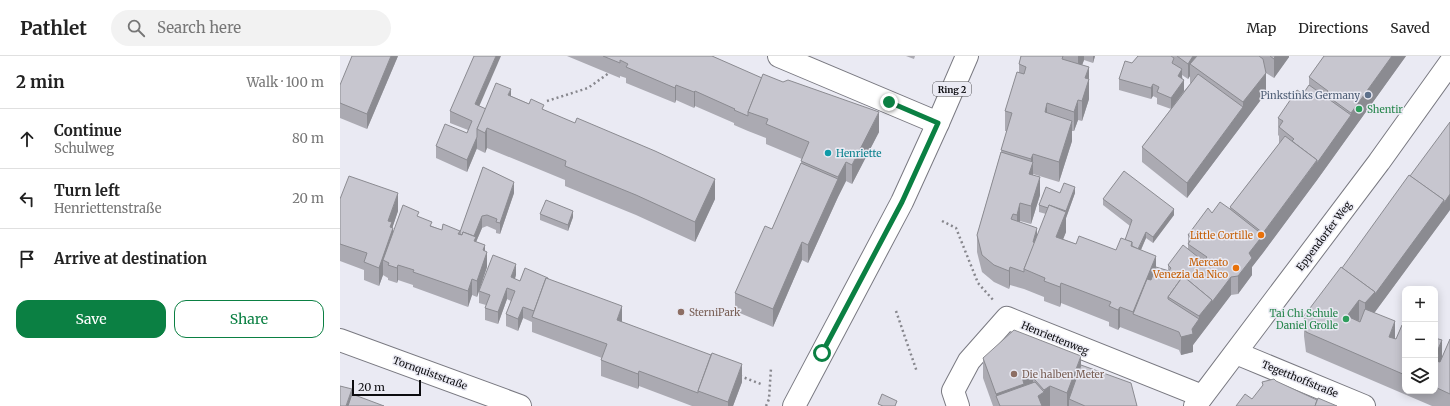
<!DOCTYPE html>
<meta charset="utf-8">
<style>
body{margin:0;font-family:Merriweather,serif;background:#f2f2f2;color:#222}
.controls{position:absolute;right:12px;bottom:12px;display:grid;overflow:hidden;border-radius:8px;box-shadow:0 2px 10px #0003}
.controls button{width:36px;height:36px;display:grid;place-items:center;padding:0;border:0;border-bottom:1px solid #e0e0e0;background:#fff;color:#222;font:20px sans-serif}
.scale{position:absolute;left:12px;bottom:10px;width:69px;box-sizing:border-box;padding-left:4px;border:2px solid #0c0c0f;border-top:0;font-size:11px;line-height:14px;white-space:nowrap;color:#0c0c0f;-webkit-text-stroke:3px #eaeaf3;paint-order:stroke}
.stop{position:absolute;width:12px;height:12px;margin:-9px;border:3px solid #0b8043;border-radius:50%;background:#fff}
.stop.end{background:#0b8043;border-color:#fff;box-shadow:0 1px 4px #0008}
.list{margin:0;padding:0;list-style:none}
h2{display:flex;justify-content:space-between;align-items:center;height:52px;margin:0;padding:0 16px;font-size:17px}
h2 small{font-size:13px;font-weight:400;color:#767676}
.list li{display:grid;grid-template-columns:26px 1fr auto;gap:12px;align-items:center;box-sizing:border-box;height:60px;padding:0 16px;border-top:1px solid #e0e0e0}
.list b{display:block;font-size:15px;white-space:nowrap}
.list p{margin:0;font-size:13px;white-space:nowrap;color:#767676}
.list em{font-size:13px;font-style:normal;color:#767676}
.actions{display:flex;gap:8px;padding:12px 16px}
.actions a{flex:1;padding:9px 0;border:1px solid #0b8043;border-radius:12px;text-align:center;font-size:14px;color:#0b8043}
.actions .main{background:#0b8043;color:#fff}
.icon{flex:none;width:22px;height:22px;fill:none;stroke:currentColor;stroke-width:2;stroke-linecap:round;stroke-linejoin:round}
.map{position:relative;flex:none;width:1110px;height:350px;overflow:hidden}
header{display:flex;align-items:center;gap:24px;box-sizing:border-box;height:56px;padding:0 20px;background:#fff;border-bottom:1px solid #e0e0e0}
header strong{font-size:19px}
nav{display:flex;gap:22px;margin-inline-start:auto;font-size:14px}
.search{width:280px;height:36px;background:#f2f2f2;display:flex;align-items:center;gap:10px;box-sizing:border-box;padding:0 14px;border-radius:22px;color:#767676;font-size:15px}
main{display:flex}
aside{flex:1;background:#fff}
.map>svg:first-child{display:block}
</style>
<header>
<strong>Pathlet</strong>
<div class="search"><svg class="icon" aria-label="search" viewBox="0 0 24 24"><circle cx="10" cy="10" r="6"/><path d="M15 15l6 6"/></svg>Search here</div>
<nav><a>Map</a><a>Directions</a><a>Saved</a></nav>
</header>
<main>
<aside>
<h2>2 min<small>Walk · 100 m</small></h2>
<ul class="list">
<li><svg class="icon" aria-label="ahead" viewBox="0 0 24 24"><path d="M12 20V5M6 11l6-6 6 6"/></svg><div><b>Continue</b><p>Schulweg</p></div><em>80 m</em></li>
<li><svg class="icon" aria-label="left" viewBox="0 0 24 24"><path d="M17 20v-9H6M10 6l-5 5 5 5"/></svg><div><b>Turn left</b><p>Henriettenstraße</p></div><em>20 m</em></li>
<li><svg class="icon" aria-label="arrive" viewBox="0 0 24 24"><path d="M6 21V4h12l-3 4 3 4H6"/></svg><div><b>Arrive at destination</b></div></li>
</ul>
<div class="actions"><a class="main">Save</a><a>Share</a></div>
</aside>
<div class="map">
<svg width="1110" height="350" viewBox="0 0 1110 350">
<rect width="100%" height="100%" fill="#eaeaf3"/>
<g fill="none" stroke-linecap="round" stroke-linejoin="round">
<g stroke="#797981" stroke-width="24">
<g id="minor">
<polyline points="439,0 598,67"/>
<polyline points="0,284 180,350"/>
<polyline points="896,297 1024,350"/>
<polyline points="618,350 613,335 629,305 667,262 862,340"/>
<polyline points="855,350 1039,106 1110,7"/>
</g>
</g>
<g stroke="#797981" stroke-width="24">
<polyline id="major" points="454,350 562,146 598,67 627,0"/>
</g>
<g stroke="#87878d" stroke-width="2.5" stroke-dasharray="2 3" stroke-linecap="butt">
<polyline points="207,45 248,32 269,17"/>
<polyline points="602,165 616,172 638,227 654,245"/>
<polyline points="556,255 577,316"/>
<polyline points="400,320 421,328"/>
<polyline points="426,350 429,343 431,312"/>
</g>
<use href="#minor" stroke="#fff" stroke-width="22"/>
<use href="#major" stroke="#fff" stroke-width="22"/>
</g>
<g fill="#abaab2" fill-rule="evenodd">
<polygon points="58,0 27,73 0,62 0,29"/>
<polygon points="227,0 372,0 539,76 512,128 506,125 498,141 468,207 462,204 433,271 395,255 395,237 432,173 461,107 462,103 426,88 426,82 408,75 394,69 394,67 355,50 354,52 336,44 335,47 286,27 286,22 280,20 280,22"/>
<polygon points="566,0 575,0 574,3"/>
<polygon points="681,0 755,0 753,7 744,4 742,9 749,23 749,43 742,65 738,64 734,75 732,75 732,85 719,126 693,118 700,139 691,168 680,165 680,166 697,180 706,158 699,156 699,149 720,137 735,137 726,162 726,161 726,176 723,183 736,188 776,194 785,184 790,170 763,149 763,143 834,159 813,187 806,182 801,194 816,213 828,214 828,209 848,193 848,179 872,157 890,153 890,151 939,88 939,80 938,79 938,62 963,38 969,30 969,21 984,0 1066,0 977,124 912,211 912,219 898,238 891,239 853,289 853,296 841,299 839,294 780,271 778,274 769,270 769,266 721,247 720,251 704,245 704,241 684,233 670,229 669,233 654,226 642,216 637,196 637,179 667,75 665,75 665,55 679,16 679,8"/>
<path d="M798,0H949V1L934,22L926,17V37L847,142L802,106V91L831,53L817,48V42L813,40L811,43L779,34V23ZM842,19L848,23L850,20V28L844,35Z"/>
<polygon points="171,40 204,54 375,143 355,186 296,159 225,130 225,124 147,92 145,97 137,93 137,92 127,116 96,102 96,90 127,77 128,74 110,67 110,55 139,50 146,53"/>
<polygon points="143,111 174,137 160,178 156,177 156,174 147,170 142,172 136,186 145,195 147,211 137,241 132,239 128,251 73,231 73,229 58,224 57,227 48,224 48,222 43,219 39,230 24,224 24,214 0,205 0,143 58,155 52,172 53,176 79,161 92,170 102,174 120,176"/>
<polygon points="1110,154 1034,257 1055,283 1056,283 1065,270 1065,335 1095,335 1095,282 1102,302 1110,283 1110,350 1092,350 966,296 964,280 964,260 1002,212"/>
<polygon points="200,158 233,161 228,175 200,164"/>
<polygon points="176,219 175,223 180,225 208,223 282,265 282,266 402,326 393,350 352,350 299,330 298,333 261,320 261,304 262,302 192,276 192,266 183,262 178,275 166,270 166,258 171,245 167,243 158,268 145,264 145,252 146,249 139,247 139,235"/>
<polygon points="643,302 741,309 797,350 653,350 643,322"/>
</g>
<g fill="#8b8b91">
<polygon points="51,0 58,0 27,73 27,58"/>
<polygon points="156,0 161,0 135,60 135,48"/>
<polygon points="738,0 744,0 744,4 738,20"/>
<polygon points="753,0 755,0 753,7"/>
<polygon points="853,0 865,0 850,8 850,20 848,23 848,8"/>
<polygon points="935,0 949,0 949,1 934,22 934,3"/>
<polygon points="1052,0 1066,0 977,124 923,197 923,177 1011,59 1011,57"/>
<polygon points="749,11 749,43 742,65 742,45 745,22"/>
<polygon points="842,13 842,24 838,20"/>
<polygon points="926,17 926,37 847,142 847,127 903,51 903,46"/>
<polygon points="844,24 844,35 831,53 831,42"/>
<polygon points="813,28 813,40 811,43 811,32"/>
<polygon points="336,29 336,44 335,47 335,32"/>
<polygon points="171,33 171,53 168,39"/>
<polygon points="355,35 355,50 354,52 354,36"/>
<polygon points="738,44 738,64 734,75 734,56"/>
<polygon points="707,47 707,67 705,56"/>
<polygon points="539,56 539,76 512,128 512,109"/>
<polygon points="732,65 732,85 719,126 719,106"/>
<polygon points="147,72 147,92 145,97 145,77"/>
<polygon points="137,81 137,92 127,116 127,104"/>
<polygon points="693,98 693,124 689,118 691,112 691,103"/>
<polygon points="506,106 506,125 498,141 498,121"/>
<polygon points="700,121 700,139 691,168 691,150"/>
<polygon points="375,123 375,143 355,186 355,166"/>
<polygon points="498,123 498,141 468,207 468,189"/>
<polygon points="174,126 174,137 160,178 160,167"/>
<polygon points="735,131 735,137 726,162 726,155"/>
<polygon points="58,137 58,155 52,173 53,172 53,190 43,204 43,219 39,230 39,212 48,165"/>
<polygon points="1110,138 1110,154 1035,256 1025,267 1025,247 1104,144"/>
<polygon points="680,147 680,165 677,177 677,159"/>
<polygon points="834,153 834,159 813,187 813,181"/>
<polygon points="233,155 233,161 228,175 228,169"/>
<polygon points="726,156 726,176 716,201 716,181"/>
<polygon points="142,160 142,172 136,186 133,183"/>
<polygon points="697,172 697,190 693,186"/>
<polygon points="806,176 806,182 795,207 795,201"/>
<polygon points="923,179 923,197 912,211 912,219 898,238 898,220 909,197"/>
<polygon points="462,186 462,204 433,271 433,253"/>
<polygon points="145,189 145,202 147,196 147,211 137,241 137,225 143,194"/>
<polygon points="816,200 816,220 793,258 793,276 793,256"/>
<polygon points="176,208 176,219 171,233 171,221"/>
<polygon points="58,209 58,224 57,227 57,212"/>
<polygon points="670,211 670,229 669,233 669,215"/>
<polygon points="891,221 891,239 853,289 853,296 841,299 841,281 852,273 859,263 859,260 872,244"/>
<polygon points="132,223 132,239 128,251 128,235"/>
<polygon points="721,227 721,247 720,251 720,231"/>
<polygon points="167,232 167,243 158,268 158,256"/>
<polygon points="1019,244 1019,264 1007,280 1007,260"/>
<polygon points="282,250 282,265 277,280 277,264"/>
<polygon points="183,251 183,262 178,275 178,263"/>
<polygon points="780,251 780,271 778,274 778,254"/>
<polygon points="1055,265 1055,285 1049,281"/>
<polygon points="1102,284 1102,304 1096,325 1096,298"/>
<polygon points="741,300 741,320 729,343 729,350 727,350 727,337"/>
<polygon points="402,308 402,326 393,350 388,350 388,346"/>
<polygon points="299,315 299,330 298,333 298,318"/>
<polygon points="693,317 693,337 656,340 656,338 682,321"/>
<polygon points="710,330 710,350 698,350 698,340 704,336 704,334"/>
<polygon points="12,333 12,350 6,350"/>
</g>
<g fill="#c7c6cf" stroke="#8b8b91">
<polygon points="12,0 51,0 27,58 0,47 0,29"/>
<polygon points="134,0 156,0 135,48 146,53 137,73 137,81 127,104 96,90 105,68 127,77 132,65 110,55"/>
<polygon points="263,0 372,0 422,22 408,56 408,60 394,54 395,53 355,35 354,36 336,29 335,32 286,11 288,8 280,4 280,7"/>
<polygon points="681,0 723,0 722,3 749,11 745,22 749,23 742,45 738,44 734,56 707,47 705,56 732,65 719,106 693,98 691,103 661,94 672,57 665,55 677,16 684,18 686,11 679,8"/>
<polygon points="798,0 831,0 834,2 832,7 842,13 838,20 844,24 831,42 817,36 819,31 813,28 811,32 779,23 785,5 792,7"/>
<polygon points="837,0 853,0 848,8"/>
<polygon points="857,0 919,0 923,3 926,17 903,46 850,8"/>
<polygon points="930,0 935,0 934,3"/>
<polygon points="984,0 1052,0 1011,57 986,39 988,35 969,21"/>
<polygon points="423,18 443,26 448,24 539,56 512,109 506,106 498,121 461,105 469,86 426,68 428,63 408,56"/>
<polygon points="858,18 903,51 847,127 802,91"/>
<polygon points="156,27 171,33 168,39 189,48 191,43 204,49 202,53 235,67 237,62 315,95 375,123 355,166 296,139 225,110 226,105 147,72 145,77 137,73"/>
<polygon points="969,29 1011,59 977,107 977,104 952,85 954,83 939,71 943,65 938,62 957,34 963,38"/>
<polygon points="1110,66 1110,138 1104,147 1104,144 1070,120"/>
<polygon points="945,80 977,104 923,177 890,151"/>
<polygon points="661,96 693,106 689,118 700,121 691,150 680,147 677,159 673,158 671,163 697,172 693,186 695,187 684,213 684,216 670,211 669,215 654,209 642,199 637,179"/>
<polygon points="461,107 498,123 468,189 462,186 433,253 395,237 425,170 432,173"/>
<polygon points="143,111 174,126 160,167 156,166 157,163 147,159 142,160 134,180 123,176 122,179 120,178 120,176"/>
<polygon points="784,115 834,153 813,181 806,176 798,193 792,190 792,186 785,184 792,164 763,143"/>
<polygon points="1069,119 1104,144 1035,238 1035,236 1002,212"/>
<polygon points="9,120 58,137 48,165 52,166 50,171 53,172 39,212 24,206 27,197 0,188 0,143"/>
<polygon points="724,127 735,131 726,155 709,149 708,152 699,149 706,131 720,137"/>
<polygon points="206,144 233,155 228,169 200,158"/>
<polygon points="880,146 890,153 923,179 909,197 912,202 898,220 891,221 872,246 872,244 843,220 828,241 828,243 859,263 852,273 853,278 841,281 839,276 793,258 807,223 811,224 816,211 829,215 831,212 828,209 843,189 858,201 857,205 864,210 867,208 864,205 867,201 848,188 852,182 848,179 868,152 872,157"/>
<polygon points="63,149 79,156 77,160 92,166 90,170 102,174 103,168 120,175 118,178 122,179 123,176 136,181 134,185 145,189 143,194 147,196 137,225 132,223 128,235 73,216 74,214 58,209 57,212 48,209 49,207 43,204"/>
<polygon points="709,149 726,156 716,181 736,188 739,180 776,194 781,182 792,186 791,190 816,200 793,256 780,251 778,254 769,250 771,246 721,227 720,231 704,225 705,222 684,213"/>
<polygon points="153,199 176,208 171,221 180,225 185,212 208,222 208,223 206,222 194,255 183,251 178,263 166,258 175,235 167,232 158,256 145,252 150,239 139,235"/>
<polygon points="1001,211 1035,236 1025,247 1019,244 1007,260 1020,266 1025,253 1055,265 1049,281 1056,283 1062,269 1065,270 1065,319 966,276 964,260"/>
<polygon points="843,220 872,244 859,260 828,241"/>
<polygon points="206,222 282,250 277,264 371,299 358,335 358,337 299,315 298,318 261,304 267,288 192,261"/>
<polygon points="674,274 741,300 727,337 710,330 704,334 695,324 693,317 682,321 684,328 656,338 643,302"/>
<polygon points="1095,282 1102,284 1096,298 1099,299 1096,305 1100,306 1110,283 1110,338 1095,331"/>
<polygon points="372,297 402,308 388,346 358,335"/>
<polygon points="741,309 791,327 797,350 745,350 729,343"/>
<polygon points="934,323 936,325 977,344 975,350 896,350 905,338 912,343 923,329 922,326"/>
<polygon points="695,326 704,336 698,340 702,350 660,350 656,340"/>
<polygon points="0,330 12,333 6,350 0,350"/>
<polygon points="12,338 44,350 8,350"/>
<polygon points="542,338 557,345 555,350 543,350 538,348"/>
<polygon points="978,342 997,350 975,350"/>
</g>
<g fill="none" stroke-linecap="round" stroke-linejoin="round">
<polyline stroke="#0b8043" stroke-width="5" points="482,297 562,146 598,67 549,46"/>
</g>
<circle fill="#5c6f8a" stroke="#eaeaf3" stroke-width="1.5" cx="1028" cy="39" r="4"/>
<g fill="#2e9e5b" stroke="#eaeaf3" stroke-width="1.5">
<circle cx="1019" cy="53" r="4"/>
<circle cx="1006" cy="263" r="4"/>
</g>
<circle fill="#0f9aa8" stroke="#eaeaf3" stroke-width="1.5" cx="488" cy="97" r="4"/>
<g fill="#e8710a" stroke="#eaeaf3" stroke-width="1.5">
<circle cx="921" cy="179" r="4"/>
<circle cx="896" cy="212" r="4"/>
</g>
<g fill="#8d6e63" stroke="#eaeaf3" stroke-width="1.5">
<circle cx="341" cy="256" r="4"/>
<circle cx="674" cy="318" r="4"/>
</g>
<g text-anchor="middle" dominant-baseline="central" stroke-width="3" stroke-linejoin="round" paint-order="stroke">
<rect fill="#eaeaf3" stroke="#4f4f53" stroke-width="1" x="593" y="26" width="38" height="14" rx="3"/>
<g font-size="9" font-weight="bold" fill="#0c0c0f">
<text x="612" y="33">Ring 2</text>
</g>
<g font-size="10" fill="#4e5e75" stroke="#eaeaf3" text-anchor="end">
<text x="1020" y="39">Pinkstinks Germany</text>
</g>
<g font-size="10" fill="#27864d" stroke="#eaeaf3" text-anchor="start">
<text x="1027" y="53">Shentir</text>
<text x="998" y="257" text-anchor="end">Tai Chi Schule<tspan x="998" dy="12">Daniel Grolle</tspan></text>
</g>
<g font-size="10" fill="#0d838f" stroke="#eaeaf3" text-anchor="start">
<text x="496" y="97">Henriette</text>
</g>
<g font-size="10" fill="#c56008" stroke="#eaeaf3" text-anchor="end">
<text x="913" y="179">Little Cortille</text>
<text x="888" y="206">Mercato<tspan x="888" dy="12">Venezia da Nico</tspan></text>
</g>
<g font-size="10" fill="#0c0c0f" stroke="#eaeaf3">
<text transform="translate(984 180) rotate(-53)">Eppendorfer Weg</text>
<text transform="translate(715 282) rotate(22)">Henriettenweg</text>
<text transform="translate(90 317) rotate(20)">Tornquiststraße</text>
<text transform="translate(960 323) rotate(22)">Tegetthoffstraße</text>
</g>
<g font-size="10" fill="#785e54" stroke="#eaeaf3" text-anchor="start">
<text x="349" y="256">SterniPark</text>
<text x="682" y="318">Die halben Meter</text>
</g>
</g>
</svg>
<div class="controls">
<button>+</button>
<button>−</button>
<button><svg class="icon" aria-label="layers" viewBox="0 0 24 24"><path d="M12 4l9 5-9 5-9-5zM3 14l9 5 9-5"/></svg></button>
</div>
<div class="scale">20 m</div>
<div class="stop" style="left:482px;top:297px"></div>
<div class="stop end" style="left:549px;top:46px"></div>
</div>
</main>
